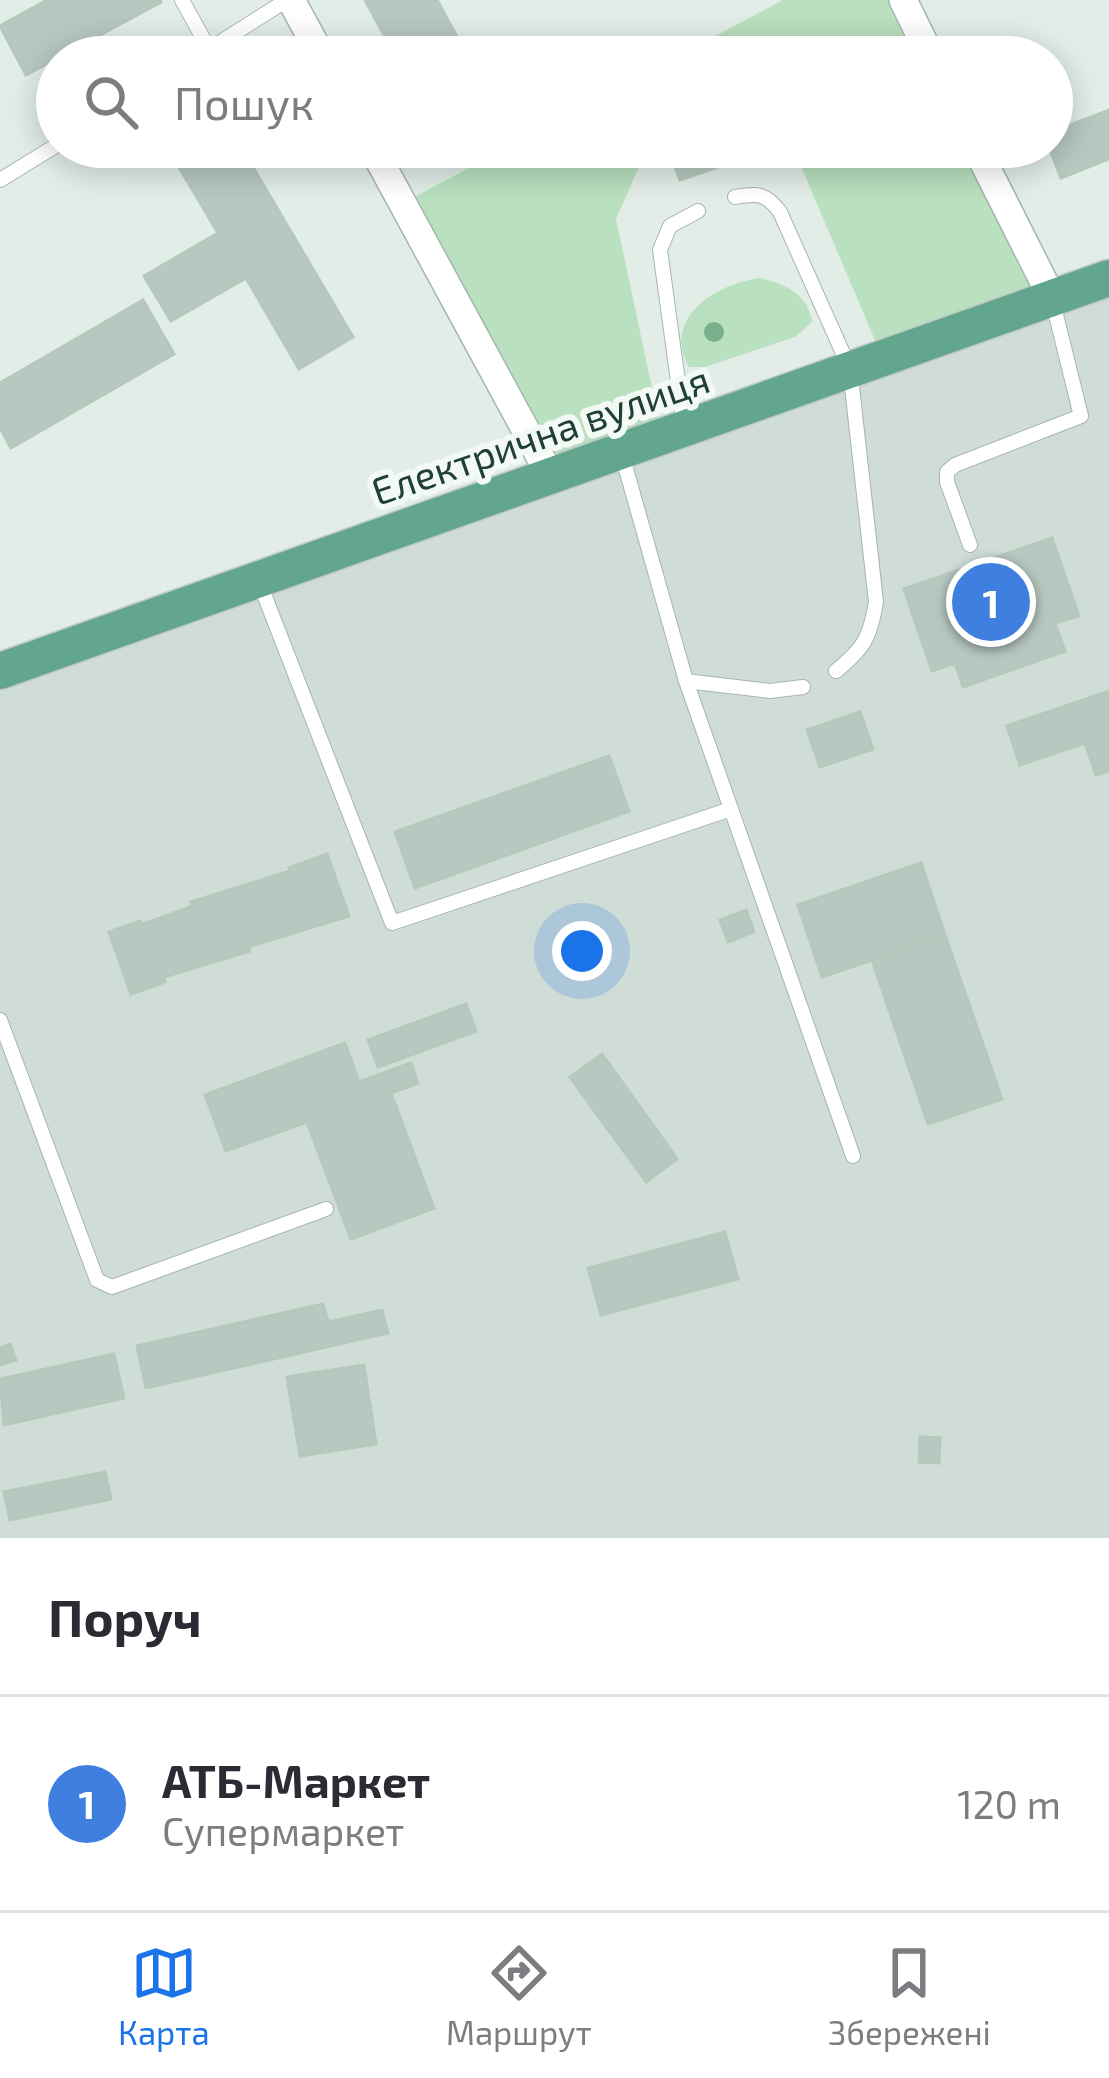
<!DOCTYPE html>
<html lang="uk">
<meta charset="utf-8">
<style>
body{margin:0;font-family:"Exo 2",sans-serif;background:#f7f7f7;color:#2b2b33}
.you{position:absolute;left:582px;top:951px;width:42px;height:42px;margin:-30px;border:9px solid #fff;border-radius:50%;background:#1a73e8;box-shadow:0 0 0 18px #1a73e833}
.badge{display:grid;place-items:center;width:78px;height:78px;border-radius:50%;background:#1a73e8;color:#fff;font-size:39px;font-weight:700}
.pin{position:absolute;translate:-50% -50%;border:6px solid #fff;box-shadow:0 3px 12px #0006}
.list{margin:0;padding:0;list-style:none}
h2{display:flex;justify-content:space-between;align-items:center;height:156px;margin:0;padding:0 48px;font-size:51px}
h2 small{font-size:39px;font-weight:400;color:#7c7c81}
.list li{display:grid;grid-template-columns:78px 1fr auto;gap:36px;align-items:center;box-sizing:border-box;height:216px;padding:0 48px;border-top:3px solid #e1e1e2}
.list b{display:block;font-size:45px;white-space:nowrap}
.list p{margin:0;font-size:39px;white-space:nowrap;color:#7c7c81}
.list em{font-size:39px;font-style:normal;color:#7c7c81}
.icon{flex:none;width:66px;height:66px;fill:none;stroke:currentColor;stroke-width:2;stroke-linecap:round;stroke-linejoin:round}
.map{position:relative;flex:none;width:1109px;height:1538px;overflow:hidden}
.search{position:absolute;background:#fff;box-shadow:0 6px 30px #0003;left:36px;right:36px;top:36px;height:132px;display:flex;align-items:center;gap:30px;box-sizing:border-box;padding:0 42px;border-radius:66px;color:#7c7c81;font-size:45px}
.sheet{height:372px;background:#fff}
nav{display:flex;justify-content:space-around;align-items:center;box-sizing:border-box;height:168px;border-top:3px solid #e1e1e2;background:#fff;font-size:33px;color:#7c7c81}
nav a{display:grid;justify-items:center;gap:6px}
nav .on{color:#1a73e8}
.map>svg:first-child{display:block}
</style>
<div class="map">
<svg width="1109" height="1538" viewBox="0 0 1109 1538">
<rect width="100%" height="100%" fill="#e2ede7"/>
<polygon fill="#d0ddd6" points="1109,278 1109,1538 0,1538 0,671"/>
<g fill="#b9e0bf">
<polygon points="783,0 903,0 931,57 676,57"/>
<polygon points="508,147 657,147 638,169 616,219 662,435 550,475 403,203"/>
<polygon points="781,147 976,147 1052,298 883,359 800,164"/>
<path d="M760,278C785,284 808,294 812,322L795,337L705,367H689C661,317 716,284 760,278Z"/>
</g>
<g fill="#b7c8c0" stroke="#b4c8bd" stroke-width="3">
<polygon points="47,0 160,0 161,2 26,75 0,26"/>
<polygon points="365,0 437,0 468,57 396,57"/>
<polygon points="1109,110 1109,159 1061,178 1049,147 1052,147 1052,132"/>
<polygon points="167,147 241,147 353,337 299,369 246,278 171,321 144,276 218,233"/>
<polygon points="685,147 720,147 726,164 680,180 670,152"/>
<polygon points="143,300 174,354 11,448 0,428 0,383"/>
<polygon points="1052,538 1079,616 1055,623 1065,651 963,687 955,663 932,671 904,589"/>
<polygon points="1109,691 1109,771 1096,775 1085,743 1020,765 1007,726"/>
<polygon points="860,712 873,749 820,767 807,730"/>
<polygon points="609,756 629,811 415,888 395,832"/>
<polygon points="327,854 349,916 248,947 250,951 164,977 165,982 131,994 109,932 140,921 141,925 193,906 191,902 290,871 289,868"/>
<polygon points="921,863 945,935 822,977 798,905"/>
<polygon points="746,910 754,932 728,942 720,920"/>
<polygon points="945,935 1002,1099 928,1124 872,960"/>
<polygon points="466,1004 476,1031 378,1067 368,1040"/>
<polygon points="345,1043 359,1082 411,1063 418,1083 391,1093 434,1208 351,1239 307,1122 226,1151 205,1095"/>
<polygon points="602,1054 677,1159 646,1182 570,1077"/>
<polygon points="725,1232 738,1279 601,1315 588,1268"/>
<polygon points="323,1304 328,1322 382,1310 388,1333 146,1388 137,1346"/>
<polygon points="10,1344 16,1360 0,1365 0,1348"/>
<polygon points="114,1354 124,1398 4,1425 0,1379"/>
<polygon points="364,1365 376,1444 300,1456 287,1377"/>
<polygon points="920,1437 940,1438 939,1463 919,1462"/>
<polygon points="105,1472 111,1499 10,1520 4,1492"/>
</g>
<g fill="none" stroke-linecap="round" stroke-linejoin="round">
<g stroke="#a4b6ae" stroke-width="16">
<g id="service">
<polyline points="182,0 209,49"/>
<polyline points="197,57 287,0"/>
<polyline points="0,180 57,145"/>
<path d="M735,197C757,193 766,193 780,212L850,369L876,602C870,638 864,648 836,671"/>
<polyline points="684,425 660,250 670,226 698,211"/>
<polyline points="622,455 686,681 853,1156"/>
<polyline points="970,545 947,482 947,472 955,465 1081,416 1052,299"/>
<polyline points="260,584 392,923 731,809"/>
<polyline points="686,681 770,691 803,687"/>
<polyline points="0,1020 97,1280 112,1287 326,1209"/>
</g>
</g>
<g stroke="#a4b6ae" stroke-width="30">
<g id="minor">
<polyline points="291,0 322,57"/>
<polyline points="903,0 931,57"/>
<polyline points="372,147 550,475"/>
<polyline points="976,147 1052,298"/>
</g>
</g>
<g stroke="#c1cac6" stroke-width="39">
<polyline id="primary" points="0,671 1109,278"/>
</g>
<use href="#service" stroke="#fff" stroke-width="14"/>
<use href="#minor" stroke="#fff" stroke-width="27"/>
<use href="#primary" stroke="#63a68e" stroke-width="36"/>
</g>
<circle fill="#7bae8a" cx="714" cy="332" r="10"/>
<g text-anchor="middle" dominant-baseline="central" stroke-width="12" stroke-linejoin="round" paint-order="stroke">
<g font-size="39" fill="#204034" stroke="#f3f9f5">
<text transform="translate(540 434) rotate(-19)">Електрична вулиця</text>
</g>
</g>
</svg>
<div class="you"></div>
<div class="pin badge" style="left:991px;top:602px;background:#3f7fe0">1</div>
<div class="search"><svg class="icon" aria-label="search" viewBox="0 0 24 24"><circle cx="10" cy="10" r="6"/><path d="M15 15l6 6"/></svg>Пошук</div>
</div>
<section class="sheet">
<h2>Поруч<small></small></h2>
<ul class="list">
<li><span class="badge" style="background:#3f7fe0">1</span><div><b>АТБ-Маркет</b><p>Супермаркет</p></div><em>120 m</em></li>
</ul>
</section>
<nav>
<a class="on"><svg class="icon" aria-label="map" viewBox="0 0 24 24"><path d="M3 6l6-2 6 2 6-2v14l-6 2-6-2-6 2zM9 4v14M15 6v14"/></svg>Карта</a>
<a><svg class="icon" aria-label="directions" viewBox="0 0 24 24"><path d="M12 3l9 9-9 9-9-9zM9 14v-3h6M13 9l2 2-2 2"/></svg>Маршрут</a>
<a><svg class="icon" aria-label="saved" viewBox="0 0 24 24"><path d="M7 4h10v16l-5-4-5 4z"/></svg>Збережені</a>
</nav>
